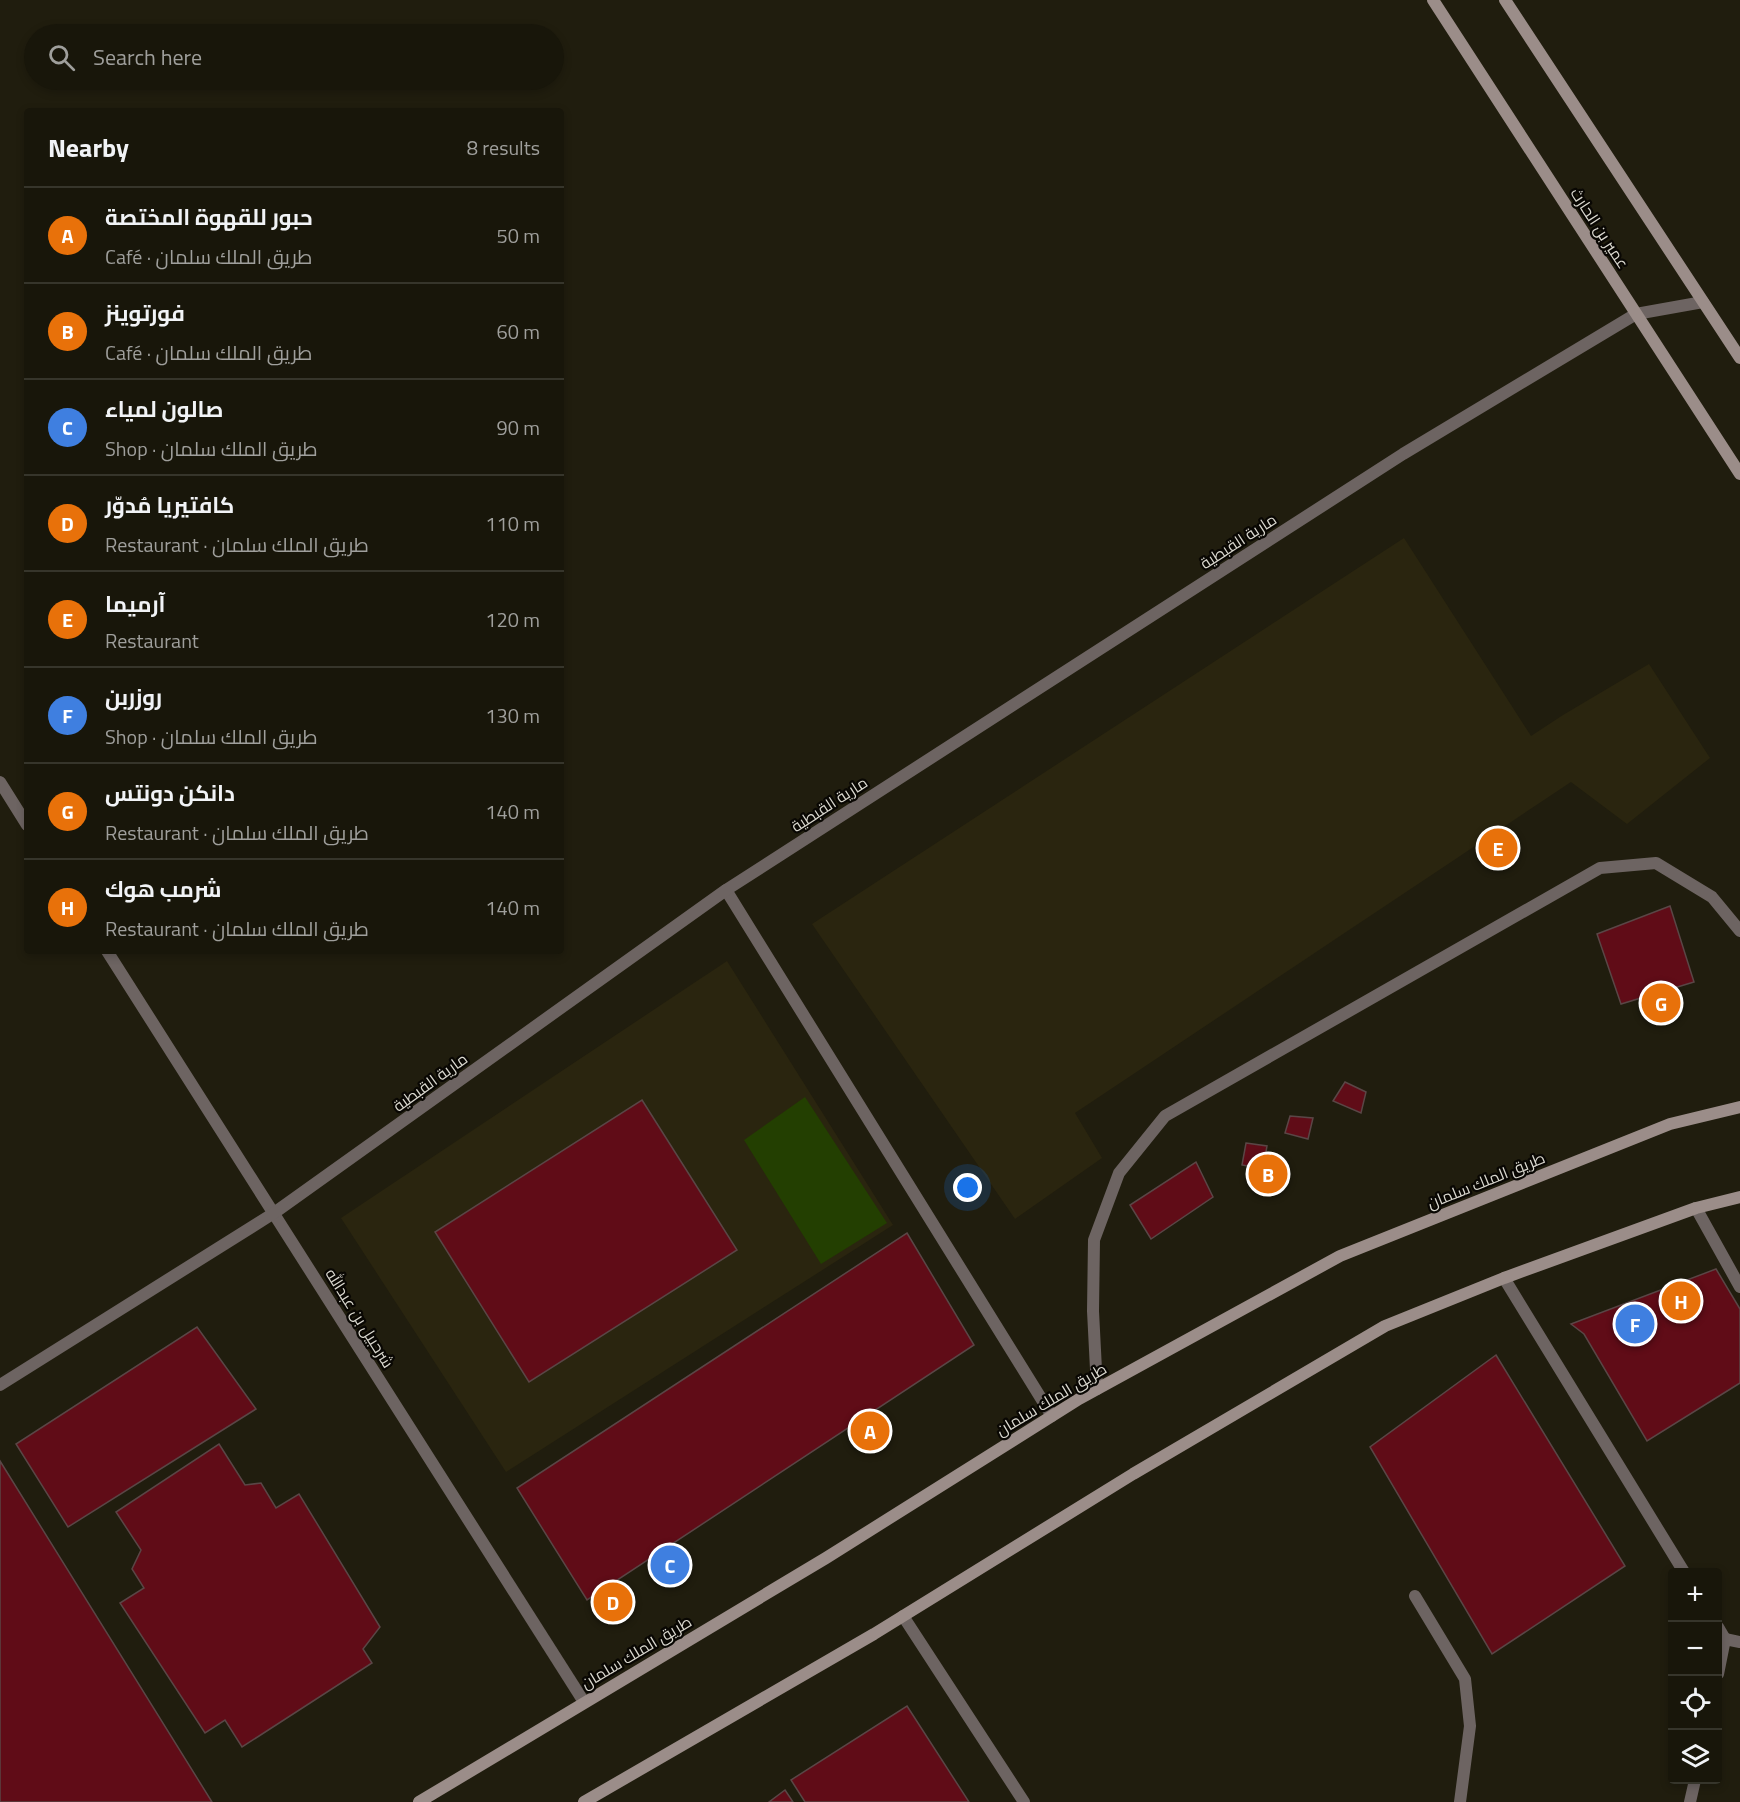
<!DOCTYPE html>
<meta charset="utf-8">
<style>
body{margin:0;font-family:"Titillium Web",Cairo,sans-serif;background:#211f13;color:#f1f3f6}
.controls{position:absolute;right:18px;bottom:18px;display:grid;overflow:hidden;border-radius:6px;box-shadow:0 3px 9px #0003}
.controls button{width:54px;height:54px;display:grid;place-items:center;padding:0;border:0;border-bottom:2px solid #36352b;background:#18160a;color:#f1f3f6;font:30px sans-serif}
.you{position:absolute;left:968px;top:1188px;width:21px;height:21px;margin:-15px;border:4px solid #fff;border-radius:50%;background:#1a73e8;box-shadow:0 0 0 9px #1a73e833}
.badge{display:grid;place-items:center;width:39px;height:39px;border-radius:50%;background:#52d397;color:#fff;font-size:20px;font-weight:700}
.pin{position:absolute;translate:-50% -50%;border:3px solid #fff;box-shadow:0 2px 6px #0006}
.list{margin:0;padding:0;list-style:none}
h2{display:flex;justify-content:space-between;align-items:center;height:78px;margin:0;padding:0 24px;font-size:26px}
h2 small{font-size:20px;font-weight:400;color:#9f9f9c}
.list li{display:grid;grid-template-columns:39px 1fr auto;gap:18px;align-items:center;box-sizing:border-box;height:96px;padding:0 24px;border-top:2px solid #36352b}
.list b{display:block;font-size:22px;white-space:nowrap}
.list p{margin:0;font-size:20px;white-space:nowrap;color:#9f9f9c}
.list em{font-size:20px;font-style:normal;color:#9f9f9c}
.icon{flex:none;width:33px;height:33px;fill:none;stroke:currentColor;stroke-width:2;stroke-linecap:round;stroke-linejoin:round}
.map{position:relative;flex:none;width:1740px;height:1802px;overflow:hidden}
.search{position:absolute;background:#18160a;box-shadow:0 3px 9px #0003;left:24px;top:24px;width:540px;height:66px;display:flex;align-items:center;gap:15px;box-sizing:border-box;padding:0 21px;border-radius:33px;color:#9f9f9c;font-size:22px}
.panel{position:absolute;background:#18160a;box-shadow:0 3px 9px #0003;left:24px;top:108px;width:540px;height:846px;border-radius:6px}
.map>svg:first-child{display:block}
</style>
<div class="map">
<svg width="1740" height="1802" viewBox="0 0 1740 1802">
<rect width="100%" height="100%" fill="#201d0e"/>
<g fill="#2a250f">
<polygon points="1404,538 1531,736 1563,715 1649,664 1710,758 1627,824 1571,782 1075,1113 1102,1158 1015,1219 812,924"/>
<polygon points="727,961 893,1225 506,1472 341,1218"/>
</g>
<polygon fill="#233f01" points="805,1097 887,1223 821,1264 744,1140"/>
<g fill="#600c17" stroke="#5a4646" stroke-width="1.5">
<polygon points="1670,906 1694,982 1621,1004 1597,934"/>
<polygon points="1345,1082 1366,1092 1361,1113 1333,1101"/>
<polygon points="642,1100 737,1250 529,1382 435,1232"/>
<polygon points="1290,1116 1313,1118 1308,1139 1285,1133"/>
<polygon points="1246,1143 1267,1146 1263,1169 1242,1165"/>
<polygon points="1196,1162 1213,1197 1151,1239 1130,1205"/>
<polygon points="907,1233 974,1345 587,1600 517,1488"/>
<polygon points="1716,1269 1740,1309 1740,1383 1647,1441 1584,1334 1571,1324"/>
<polygon points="197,1327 256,1409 68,1527 16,1444"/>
<polygon points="1496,1355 1625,1566 1492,1654 1370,1447"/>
<polygon points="219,1444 245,1485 261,1483 276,1508 299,1494 380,1627 363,1649 372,1663 242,1747 225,1720 205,1733 120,1603 144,1588 132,1569 141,1550 116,1512"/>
<polygon points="0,1461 212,1802 0,1802"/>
<polygon points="907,1706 969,1802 805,1802 791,1780"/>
<polygon points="785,1790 793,1802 769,1802"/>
</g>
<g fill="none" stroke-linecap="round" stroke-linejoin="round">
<polyline stroke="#6d6462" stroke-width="12" points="1097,1389 1093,1311 1094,1240 1119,1173 1165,1116 1600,868 1656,863 1712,897 1740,931"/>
<g stroke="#6d6462" stroke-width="12">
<polyline points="0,782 27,825"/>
<polyline points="726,890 1052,1416"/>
<polyline points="107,951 584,1702"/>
<polyline points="1696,1208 1740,1287"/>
<polyline points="1504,1278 1684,1572"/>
<polyline points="0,1385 274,1213 726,890 1403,454 1636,314 1703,302"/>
<polyline points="1415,1596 1465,1679 1470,1726 1460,1802"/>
<polyline points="903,1616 1024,1802"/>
<polyline points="1718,1627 1725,1639"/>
<polyline points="1718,1674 1725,1639 1740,1642"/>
<polyline points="1690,1802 1695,1780"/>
</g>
<g stroke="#9b8d89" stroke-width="12">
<polyline points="1433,0 1740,474"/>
<polyline points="1505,0 1740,358"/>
<polyline points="419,1802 826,1558 1079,1399 1340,1256 1670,1124 1740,1107"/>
<polyline points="584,1802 874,1634 1133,1474 1385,1326 1504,1278 1696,1208 1740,1197"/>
</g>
</g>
<g text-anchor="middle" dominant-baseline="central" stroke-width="4.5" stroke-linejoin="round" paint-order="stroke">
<g font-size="16" fill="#dad8cf" stroke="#090703">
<text transform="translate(1600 228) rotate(57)">عمير بن الحارث</text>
<text transform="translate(1238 541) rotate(-33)">مارية القبطية</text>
<text transform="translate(829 804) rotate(-33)">مارية القبطية</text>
<text transform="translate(430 1082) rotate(-36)">مارية القبطية</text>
<text transform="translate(1486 1180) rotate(-22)">طريق الملك سلمان</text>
<text transform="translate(360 1318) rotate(58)">شرحبيل بن عبدالله</text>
<text transform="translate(1051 1399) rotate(-31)">طريق الملك سلمان</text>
<text transform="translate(636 1652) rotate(-31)">طريق الملك سلمان</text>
</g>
</g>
</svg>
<div class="controls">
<button>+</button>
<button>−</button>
<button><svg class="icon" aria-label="locate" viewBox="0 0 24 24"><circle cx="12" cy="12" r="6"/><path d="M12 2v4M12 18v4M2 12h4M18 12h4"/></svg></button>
<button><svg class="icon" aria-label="layers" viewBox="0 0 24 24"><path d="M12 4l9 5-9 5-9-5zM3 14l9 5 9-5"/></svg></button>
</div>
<div class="you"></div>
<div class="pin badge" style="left:870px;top:1431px;background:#e8710a">A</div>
<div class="pin badge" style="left:1268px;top:1174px;background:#e8710a">B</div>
<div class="pin badge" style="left:670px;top:1565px;background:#3f7fe0">C</div>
<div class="pin badge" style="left:613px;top:1602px;background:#e8710a">D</div>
<div class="pin badge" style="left:1498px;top:848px;background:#e8710a">E</div>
<div class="pin badge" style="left:1635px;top:1324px;background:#3f7fe0">F</div>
<div class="pin badge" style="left:1661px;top:1003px;background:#e8710a">G</div>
<div class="pin badge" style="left:1681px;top:1301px;background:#e8710a">H</div>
<div class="search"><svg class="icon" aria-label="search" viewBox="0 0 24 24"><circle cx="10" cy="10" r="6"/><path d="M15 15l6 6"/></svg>Search here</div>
<section class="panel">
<h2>Nearby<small>8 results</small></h2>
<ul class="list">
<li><span class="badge" style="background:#e8710a">A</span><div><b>حبور للقهوة المختصة</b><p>Café · طريق الملك سلمان</p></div><em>50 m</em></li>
<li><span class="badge" style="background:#e8710a">B</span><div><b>فورتوينز</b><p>Café · طريق الملك سلمان</p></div><em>60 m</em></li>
<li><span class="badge" style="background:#3f7fe0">C</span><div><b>صالون لمياء</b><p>Shop · طريق الملك سلمان</p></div><em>90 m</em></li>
<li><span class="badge" style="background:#e8710a">D</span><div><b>كافتيريا مُدوّر</b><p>Restaurant · طريق الملك سلمان</p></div><em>110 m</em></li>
<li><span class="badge" style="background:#e8710a">E</span><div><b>آرميما</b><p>Restaurant</p></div><em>120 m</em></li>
<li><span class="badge" style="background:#3f7fe0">F</span><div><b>روزربن</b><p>Shop · طريق الملك سلمان</p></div><em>130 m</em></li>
<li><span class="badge" style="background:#e8710a">G</span><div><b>دانكن دونتس</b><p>Restaurant · طريق الملك سلمان</p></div><em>140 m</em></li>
<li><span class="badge" style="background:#e8710a">H</span><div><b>شرمب هوك</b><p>Restaurant · طريق الملك سلمان</p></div><em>140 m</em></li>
</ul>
</section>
</div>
